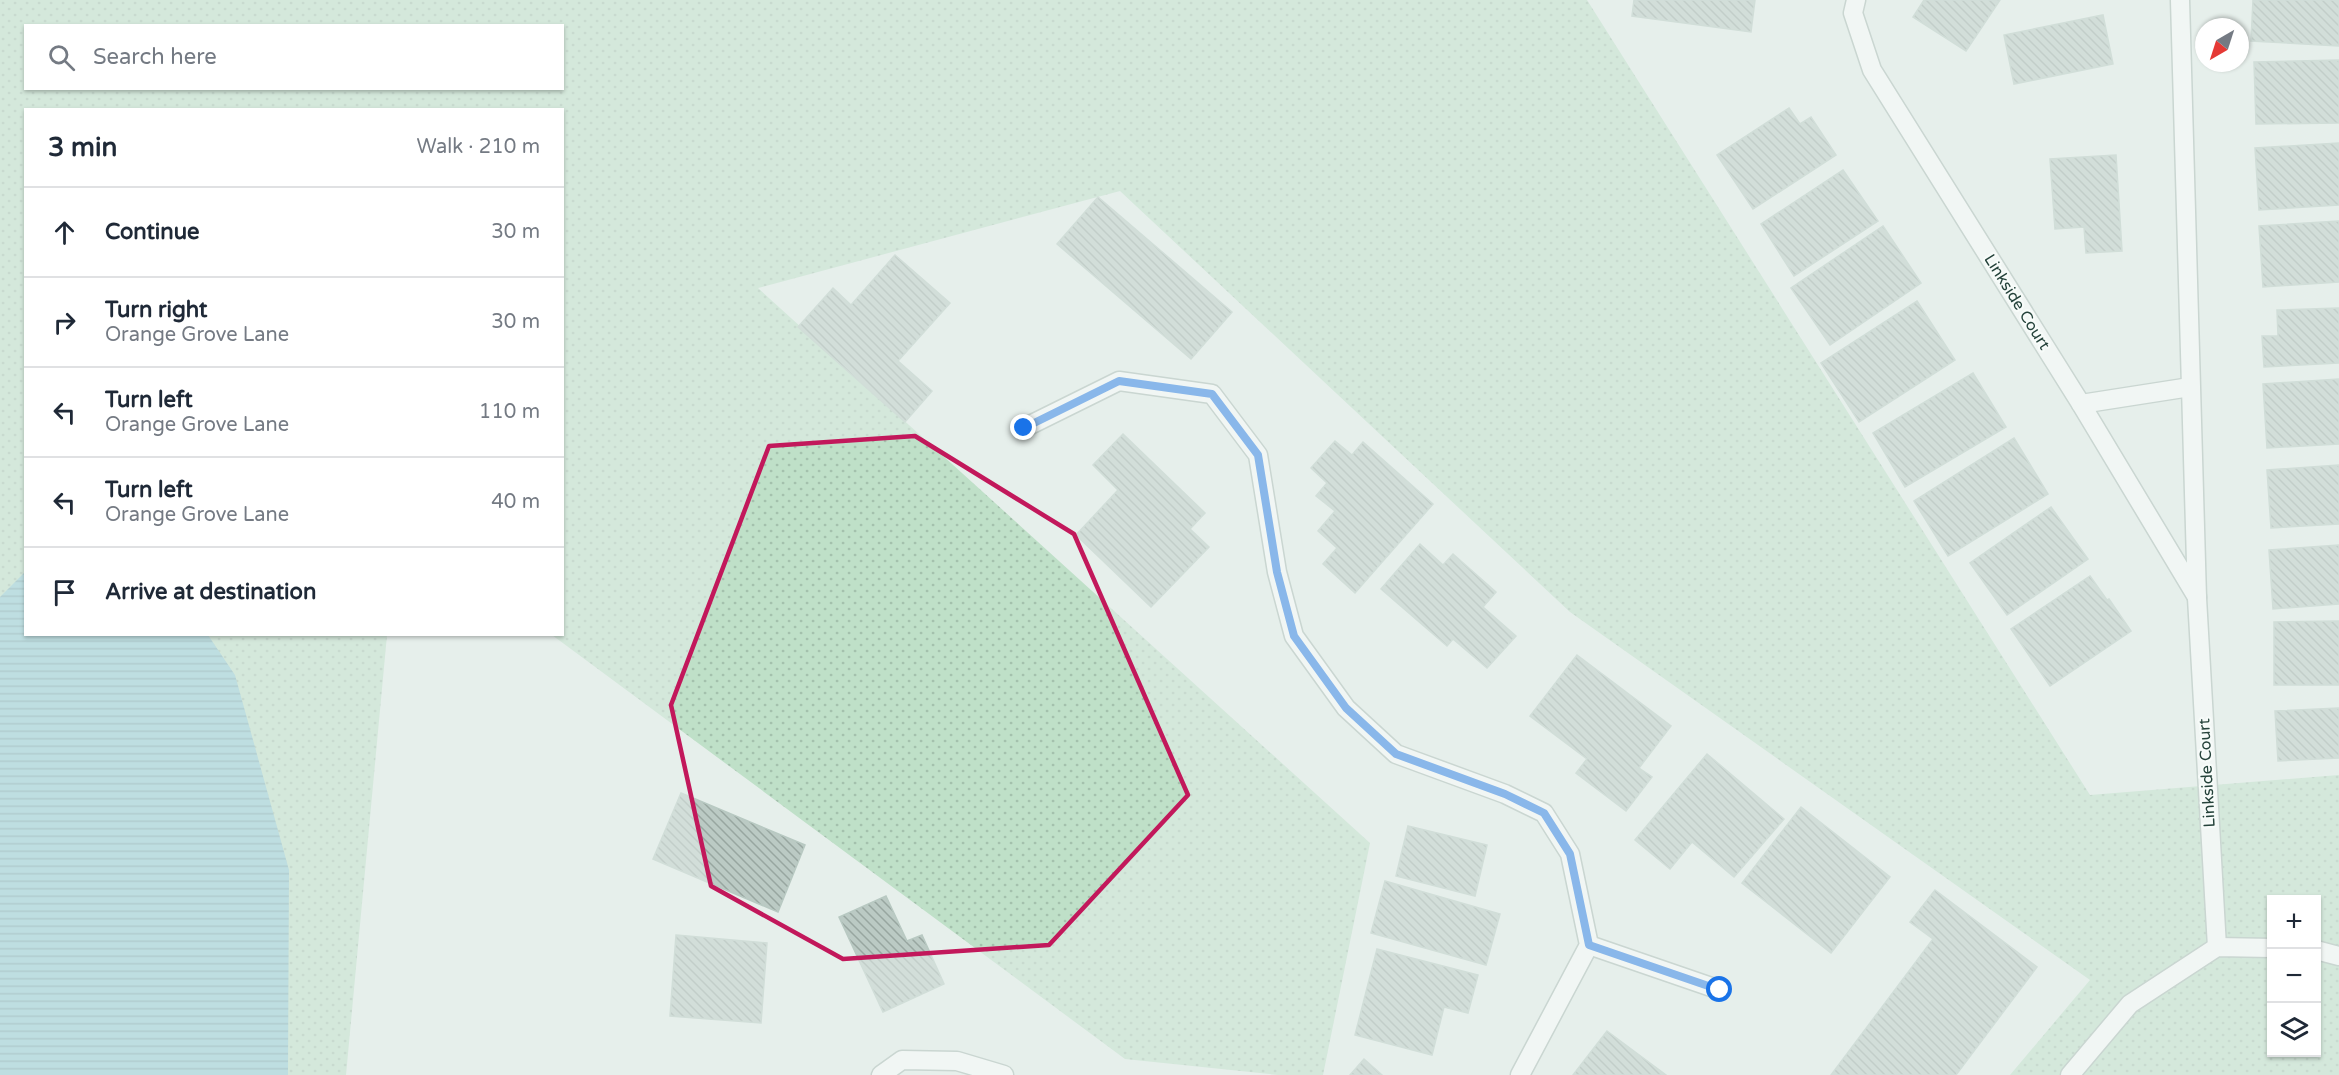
<!DOCTYPE html>
<meta charset="utf-8">
<style>
body{margin:0;font-family:"Varela Round",sans-serif;background:#f6f6f7;color:#1f2937}
.controls{position:absolute;right:18px;bottom:18px;display:grid;overflow:hidden;border-radius:0px;box-shadow:0 2px 4px #0004}
.controls button{width:54px;height:54px;display:grid;place-items:center;padding:0;border:0;border-bottom:2px solid #e0e1e3;background:#fff;color:#1f2937;font:30px sans-serif}
.compass{position:absolute;left:2195px;top:18px;width:54px;height:54px;border-radius:50%;background:#fff;box-shadow:0 2px 4px #0004;rotate:219deg}
.stop{position:absolute;width:18px;height:18px;margin:-14px;border:4px solid #1a73e8;border-radius:50%;background:#fff}
.stop.end{background:#1a73e8;border-color:#fff;box-shadow:0 2px 6px #0008}
.list{margin:0;padding:0;list-style:none}
h2{display:flex;justify-content:space-between;align-items:center;height:78px;margin:0;padding:0 24px;font-size:26px}
h2 small{font-size:20px;font-weight:400;color:#747a83}
.list li{display:grid;grid-template-columns:39px 1fr auto;gap:18px;align-items:center;box-sizing:border-box;height:90px;padding:0 24px;border-top:2px solid #e0e1e3}
.list b{display:block;font-size:22px;white-space:nowrap}
.list p{margin:0;font-size:20px;white-space:nowrap;color:#747a83}
.list em{font-size:20px;font-style:normal;color:#747a83}
.icon{flex:none;width:33px;height:33px;fill:none;stroke:currentColor;stroke-width:2;stroke-linecap:round;stroke-linejoin:round}
.map{position:relative;flex:none;width:2339px;height:1075px;overflow:hidden}
.search{position:absolute;background:#fff;box-shadow:0 2px 4px #0004;left:24px;top:24px;width:540px;height:66px;display:flex;align-items:center;gap:15px;box-sizing:border-box;padding:0 21px;border-radius:0px;color:#747a83;font-size:22px}
.panel{position:absolute;background:#fff;box-shadow:0 2px 4px #0004;left:24px;top:108px;width:540px;height:528px;border-radius:0px}
.map>svg:first-child{display:block}
</style>
<div class="map">
<svg width="2339" height="1075" viewBox="0 0 2339 1075">
<defs>
<pattern id="grass-dots" width="8" height="8" patternUnits="userSpaceOnUse" patternTransform="scale(1.5)"><rect width="8" height="8" fill="#bfe0c8"/><path d="M2 2h.1M6 6h.1" fill="none" stroke="#a4c1ad" stroke-width="1.8" stroke-linecap="round"/></pattern>
<pattern id="water-rules" width="6" height="5" patternUnits="userSpaceOnUse" patternTransform="scale(1.5)"><rect width="6" height="5" fill="#8ec9d4"/><path d="M0 2.5h6" fill="none" stroke="#74a5ad"/></pattern>
<pattern id="building-back-hatch" width="6" height="6" patternUnits="userSpaceOnUse" patternTransform="scale(1.5)"><rect width="6" height="6" fill="#bbcac4"/><path d="M-1 5l2 2M0 0l6 6M5-1l2 2" fill="none" stroke="#98a6a0"/></pattern>
</defs>
<rect width="100%" height="100%" fill="#e6efeb"/>
<path fill="url(#grass-dots)" fill-rule="evenodd" d="M0,0H1587L2090,795L2339,775V1075H2010L2090,980L1570,612L1120,191L758,288L1370,843L1323,1075H1278L1125,1059L552,635L562,634V110H26V634L387,635L346,1075H0ZM26,26H562V88H26ZM2272,900H2316V1052H2272Z"/>
<polygon fill="url(#water-rules)" points="25,572 26,634 208,635 235,675 289,870 288,1075 0,1075 0,597"/>
<g fill="url(#building-back-hatch)" stroke="#b8c9c2" stroke-width="1.5">
<polygon points="1634,0 1755,0 1751,32 1632,16"/>
<polygon points="1924,0 2000,0 1966,51 1913,17"/>
<polygon points="2253,0 2339,0 2339,46 2251,41"/>
<polygon points="2103,15 2113,64 2014,84 2004,35"/>
<polygon points="2339,60 2339,123 2256,124 2254,62"/>
<polygon points="1789,108 1800,124 1811,117 1836,155 1753,209 1717,155"/>
<polygon points="2339,143 2339,205 2259,210 2255,148"/>
<polygon points="2116,155 2122,251 2086,253 2084,227 2055,229 2050,159"/>
<polygon points="1843,170 1878,221 1794,276 1761,224"/>
<polygon points="1098,197 1232,312 1191,359 1057,244"/>
<polygon points="2339,221 2339,282 2263,287 2259,226"/>
<polygon points="1883,226 1921,283 1830,345 1791,288"/>
<polygon points="895,255 950,303 898,361 932,391 905,422 798,327 833,288 851,305"/>
<polygon points="1917,301 1955,360 1859,422 1821,363"/>
<polygon points="2339,308 2339,363 2264,367 2262,336 2278,336 2277,310"/>
<polygon points="1973,373 2006,427 1905,487 1873,433"/>
<polygon points="2339,379 2339,444 2267,448 2263,384"/>
<polygon points="1123,434 1205,513 1190,529 1209,547 1151,607 1076,535 1118,490 1093,465"/>
<polygon points="2014,438 2048,494 1948,556 1914,501"/>
<polygon points="1335,441 1352,455 1363,442 1433,504 1355,593 1323,564 1337,548 1318,531 1335,511 1316,496 1327,483 1311,468"/>
<polygon points="2339,465 2339,524 2271,528 2267,470"/>
<polygon points="2051,507 2088,559 2007,615 1970,563"/>
<polygon points="1420,544 1443,565 1453,554 1496,592 1483,607 1516,636 1487,668 1453,639 1447,646 1381,589"/>
<polygon points="2339,545 2339,604 2273,609 2269,550"/>
<polygon points="2090,576 2107,600 2109,599 2131,631 2050,686 2011,629"/>
<polygon points="2339,621 2339,685 2274,685 2274,622"/>
<polygon points="1577,655 1671,726 1639,768 1652,777 1626,811 1576,773 1587,759 1530,716"/>
<polygon points="2339,708 2339,758 2278,761 2275,711"/>
<polygon points="1707,754 1784,819 1734,877 1692,842 1670,869 1635,840"/>
<polygon points="681,793 805,845 778,912 653,859"/>
<polygon points="1801,807 1890,877 1831,953 1742,883"/>
<polygon points="1408,826 1487,845 1475,896 1396,876"/>
<polygon points="1385,881 1500,914 1486,965 1371,933"/>
<polygon points="1935,890 2037,967 1956,1075 1831,1075 1933,939 1910,922"/>
<polygon points="886,896 907,941 922,935 944,984 883,1012 839,917"/>
<polygon points="676,935 767,943 761,1023 670,1016"/>
<polygon points="1377,949 1478,975 1468,1013 1444,1007 1432,1055 1355,1035"/>
<polygon points="1607,1031 1666,1075 1573,1075"/>
<polygon points="1364,1059 1382,1075 1350,1075"/>
</g>
<g fill="none" stroke-linecap="round" stroke-linejoin="round">
<g stroke="#a8b8b2" stroke-width="21">
<g id="minor">
<polyline points="1856,0 1853,13 1872,70 2081,404 2197,597"/>
<polyline points="2180,0 2197,598 2217,947"/>
<polyline points="2081,404 2190,387"/>
<polyline points="1024,428 1119,381 1212,394 1258,455 1277,572 1294,636 1346,708 1396,754 1505,794 1544,813 1570,854 1589,945 1520,1075"/>
<polyline points="1589,945 1720,990"/>
<polyline points="2316,950 2339,956"/>
<polyline points="881,1075 902,1060 957,1061 1004,1075"/>
<polyline points="2070,1075 2130,1004 2217,947 2272,948"/>
</g>
</g>
<use href="#minor" stroke="#fff" stroke-width="18"/>
</g>
<g fill="none" stroke-linecap="round" stroke-linejoin="round">
<polyline stroke="#1a73e8" stroke-width="8" points="1024,428 1119,381 1212,394 1258,455 1277,572 1294,636 1346,708 1396,754 1505,794 1544,813 1570,854 1589,945 1720,990"/>
</g>
<path d="M0 0H2339V1075H0ZM915,436L1074,534L1188,795L1049,945L843,959L711,886L671,705L769,446Z" fill="#e6efeb" fill-opacity=".55" fill-rule="evenodd"/>
<path fill="none" stroke="#c2185b" stroke-width="4.5" stroke-linejoin="round" d="M915,436L1074,534L1188,795L1049,945L843,959L711,886L671,705L769,446Z"/>
<g text-anchor="middle" dominant-baseline="central" stroke-width="4.5" stroke-linejoin="round" paint-order="stroke">
<g font-size="16" fill="#24423a" stroke="#f7fbf9">
<text transform="translate(2017 302) rotate(58)">Linkside Court</text>
<text transform="translate(2207 773) rotate(-93)">Linkside Court</text>
</g>
</g>
</svg>
<div class="controls">
<button>+</button>
<button>−</button>
<button><svg class="icon" aria-label="layers" viewBox="0 0 24 24"><path d="M12 4l9 5-9 5-9-5zM3 14l9 5 9-5"/></svg></button>
</div>
<svg class="compass" viewBox="-18 -18 36 36"><path d="M0-13l5 13h-10z" fill="#e53935"/><path d="M0 13l5-13h-10z" fill="#747a83"/></svg>
<div class="stop" style="left:1720px;top:990px"></div>
<div class="stop end" style="left:1024px;top:428px"></div>
<div class="search"><svg class="icon" aria-label="search" viewBox="0 0 24 24"><circle cx="10" cy="10" r="6"/><path d="M15 15l6 6"/></svg>Search here</div>
<section class="panel">
<h2>3 min<small>Walk · 210 m</small></h2>
<ul class="list">
<li><svg class="icon" aria-label="ahead" viewBox="0 0 24 24"><path d="M12 20V5M6 11l6-6 6 6"/></svg><div><b>Continue</b></div><em>30 m</em></li>
<li><svg class="icon" aria-label="right" viewBox="0 0 24 24"><path d="M7 20v-9h11M14 6l5 5-5 5"/></svg><div><b>Turn right</b><p>Orange Grove Lane</p></div><em>30 m</em></li>
<li><svg class="icon" aria-label="left" viewBox="0 0 24 24"><path d="M17 20v-9H6M10 6l-5 5 5 5"/></svg><div><b>Turn left</b><p>Orange Grove Lane</p></div><em>110 m</em></li>
<li><svg class="icon" aria-label="left" viewBox="0 0 24 24"><path d="M17 20v-9H6M10 6l-5 5 5 5"/></svg><div><b>Turn left</b><p>Orange Grove Lane</p></div><em>40 m</em></li>
<li><svg class="icon" aria-label="arrive" viewBox="0 0 24 24"><path d="M6 21V4h12l-3 4 3 4H6"/></svg><div><b>Arrive at destination</b></div></li>
</ul>
</section>
</div>
